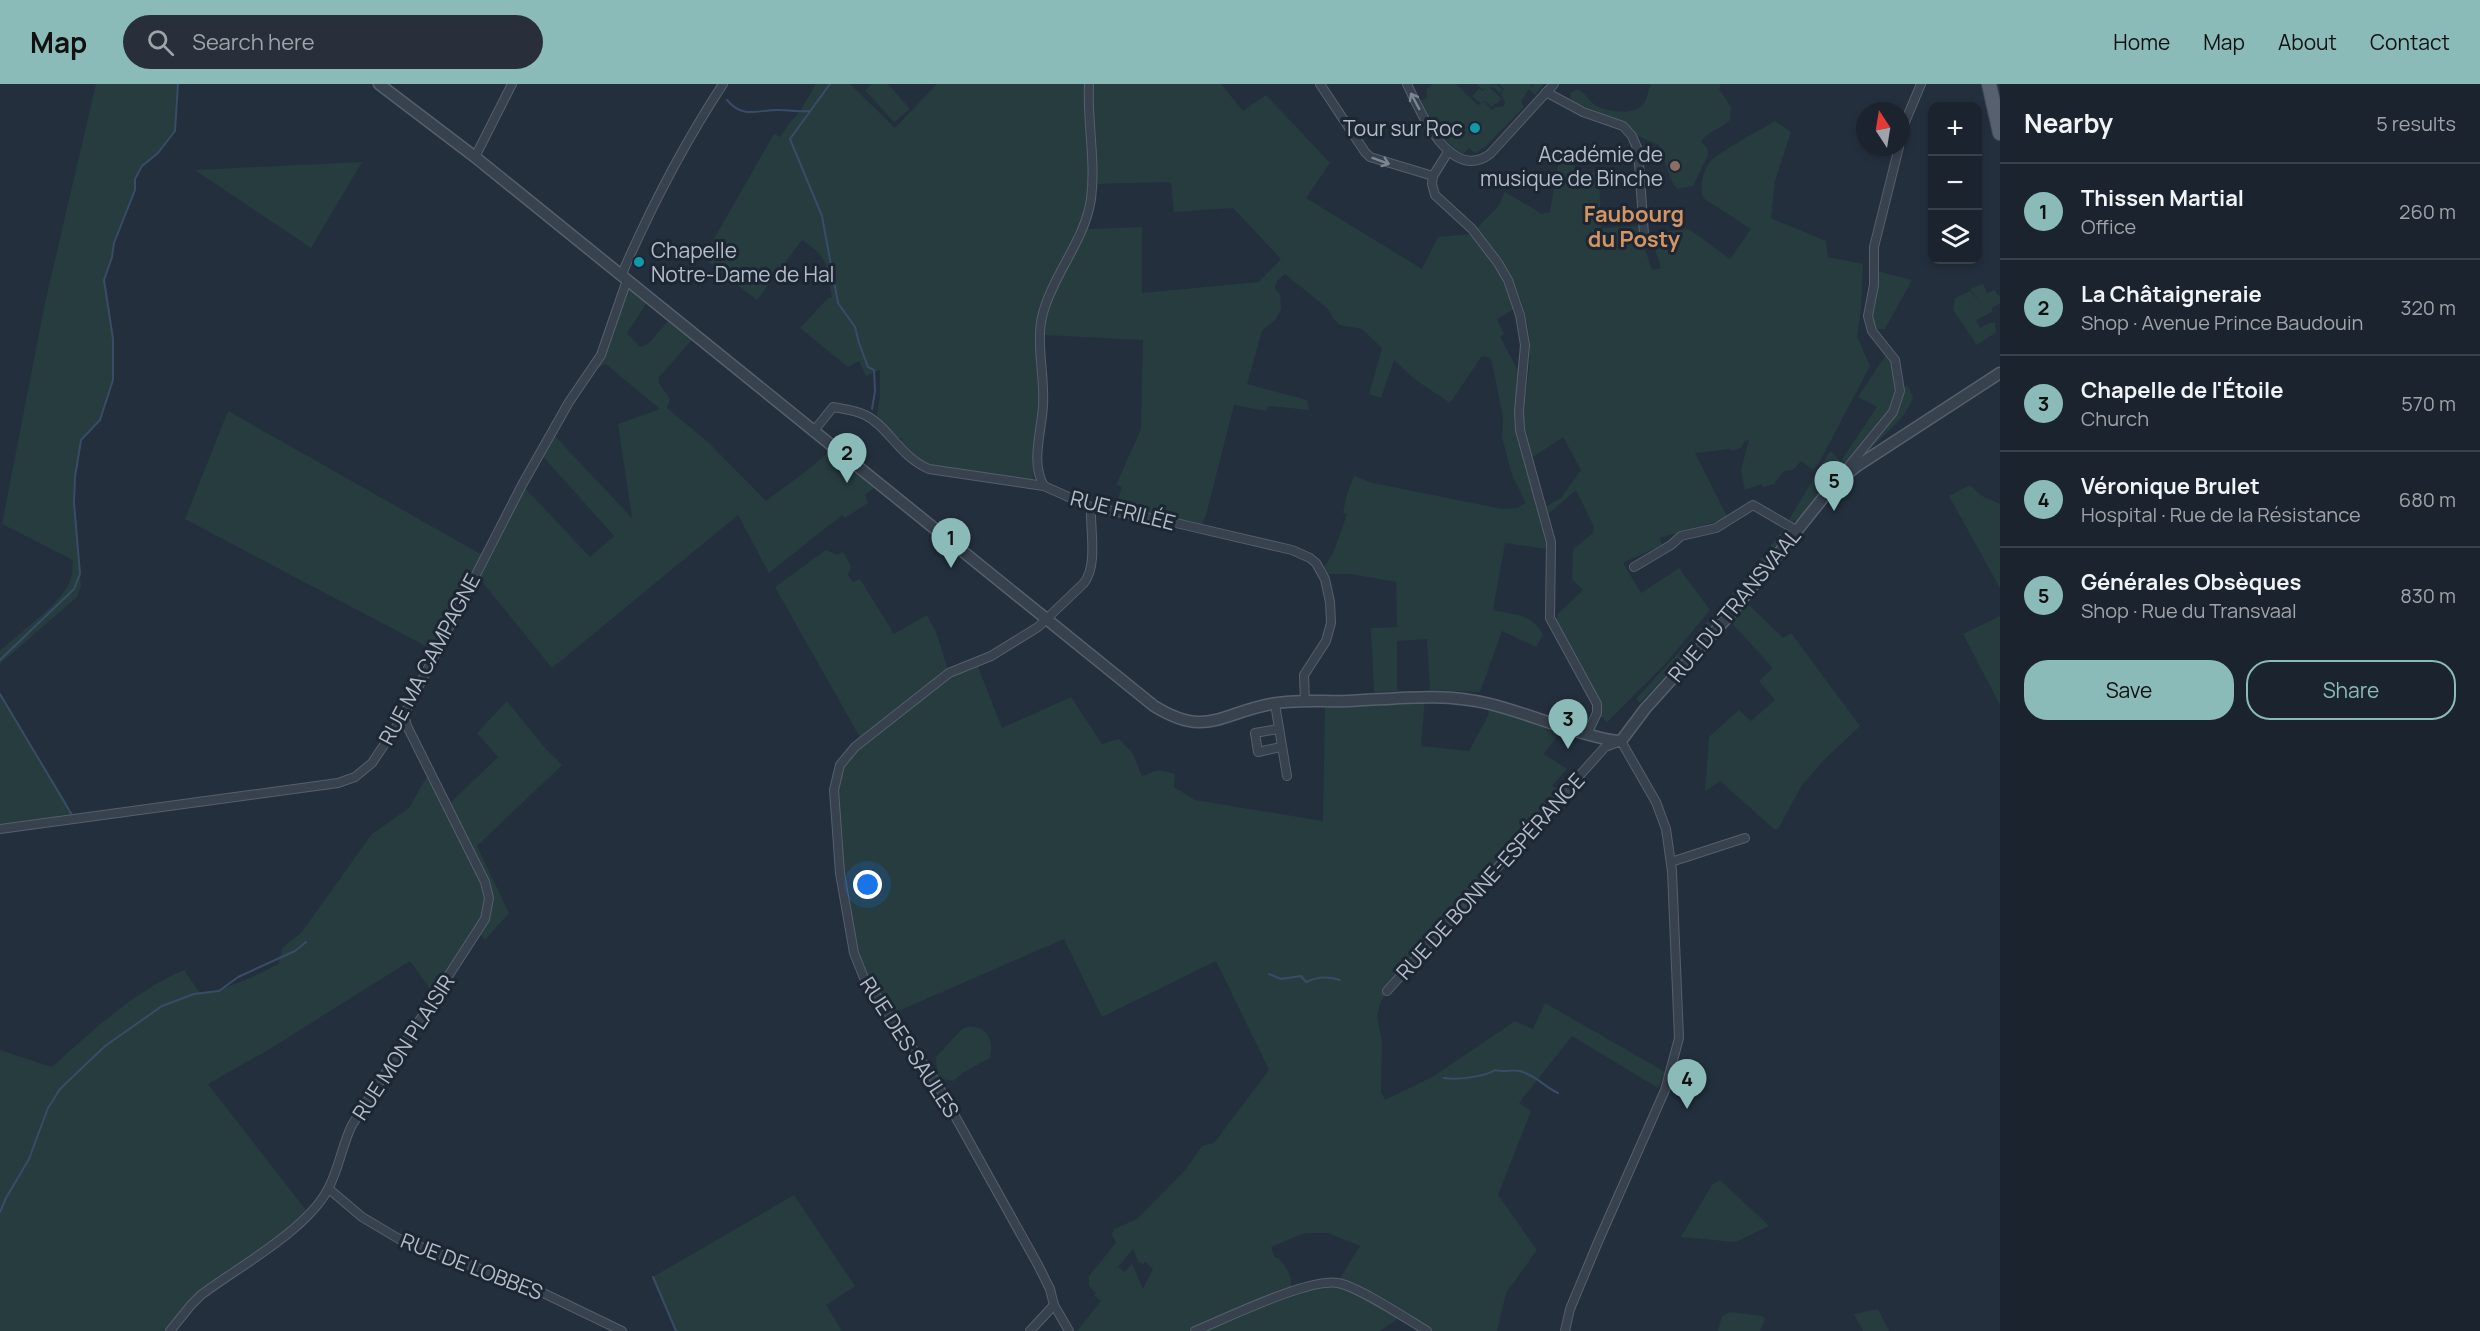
<!DOCTYPE html>
<meta charset="utf-8">
<style>
body{margin:0;font-family:Manrope,sans-serif;background:#282f3a;color:#f1f3f6}
.controls{position:absolute;right:18px;top:18px;display:grid;overflow:hidden;border-radius:12px;box-shadow:0 3px 9px #0003}
.controls button{width:54px;height:54px;display:grid;place-items:center;padding:0;border:0;border-bottom:2px solid #39404a;background:#1b232e;color:#f1f3f6;font:30px sans-serif}
.compass{position:absolute;left:1856px;top:18px;width:54px;height:54px;border-radius:50%;background:#1b232e;box-shadow:0 3px 9px #0003;rotate:348deg}
.you{position:absolute;left:868px;top:801px;width:21px;height:21px;margin:-15px;border:4px solid #fff;border-radius:50%;background:#1a73e8;box-shadow:0 0 0 9px #1a73e833}
.badge{display:grid;place-items:center;width:39px;height:39px;border-radius:50%;background:#8bbbb9;color:#111;font-size:20px;font-weight:700}
.pin{position:absolute;translate:-50% -50px;filter:drop-shadow(0 2px 3px #0008)}
.pin::after{content:'';position:absolute;top:32px;width:21px;height:18px;background:inherit;clip-path:polygon(0 0,100% 0,50% 100%)}
.list{margin:0;padding:0;list-style:none}
h2{display:flex;justify-content:space-between;align-items:center;height:78px;margin:0;padding:0 24px;font-size:26px}
h2 small{font-size:20px;font-weight:400;color:#a0a4aa}
.list li{display:grid;grid-template-columns:39px 1fr auto;gap:18px;align-items:center;box-sizing:border-box;height:96px;padding:0 24px;border-top:2px solid #39404a}
.list b{display:block;font-size:22px;white-space:nowrap}
.list p{margin:0;font-size:20px;white-space:nowrap;color:#a0a4aa}
.list em{font-size:20px;font-style:normal;color:#a0a4aa}
.actions{display:flex;gap:12px;padding:18px 24px}
.actions a{flex:1;padding:14px 0;border:2px solid #8bbbb9;border-radius:24px;text-align:center;font-size:21px;color:#8bbbb9}
.actions .main{background:#8bbbb9;color:#111}
.icon{flex:none;width:33px;height:33px;fill:none;stroke:currentColor;stroke-width:2;stroke-linecap:round;stroke-linejoin:round}
.map{position:relative;flex:none;width:2000px;height:1247px;overflow:hidden}
header{display:flex;align-items:center;gap:36px;box-sizing:border-box;height:84px;padding:0 30px;background:#8bbbb9;color:#111}
header strong{font-size:28px}
nav{display:flex;gap:33px;margin-inline-start:auto;font-size:21px}
.search{width:420px;height:54px;background:#282f3a;display:flex;align-items:center;gap:15px;box-sizing:border-box;padding:0 21px;border-radius:33px;color:#a0a4aa;font-size:22px}
main{display:flex}
aside{flex:1;background:#1b232e}
.map>svg:first-child{display:block}
</style>
<header>
<strong>Map</strong>
<div class="search"><svg class="icon" aria-label="search" viewBox="0 0 24 24"><circle cx="10" cy="10" r="6"/><path d="M15 15l6 6"/></svg>Search here</div>
<nav><a>Home</a><a>Map</a><a>About</a><a>Contact</a></nav>
</header>
<main>
<div class="map">
<svg width="2000" height="1247" viewBox="0 0 2000 1247">
<rect width="100%" height="100%" fill="#242f3e"/>
<g fill="#263c3f" fill-rule="evenodd">
<path d="M96,0H178L175,47L158,69L141,82L135,95V106L114,159L112,173L104,196L113,255V296L100,336L81,356L77,374L74,419L81,502L77,513L0,580V567C18,549 65,518 71,494C73,488 72,481 73,476L2,440L45,219Z"/>
<path d="M816,0H850L895,44L937,0H1086L1090,60L1088,117L1081,142L1036,252L1038,313L1033,396L1026,398L933,382L918,376L899,358L903,354H895L876,336L880,312V286L866,292L859,277L848,283L800,244L828,214L832,213C826,182 830,174 802,156L757,216L703,174L774,50L780,53L790,38L799,29Z"/>
<polygon points="872,0 888,0 910,25 894,38 865,6"/>
<path d="M1092,0H1221L1243,27L1266,11L1330,79L1306,114L1422,185L1438,153L1470,150L1499,185L1514,225L1497,235L1504,250L1500,253L1521,292C1502,351 1542,406 1547,465L1505,459L1493,526C1516,532 1531,528 1543,551L1536,563L1502,547L1480,608L1430,606L1427,555L1397,557V607L1374,608L1371,544L1397,543L1396,498L1351,490H1325L1323,485L1334,467L1347,430L1343,429L1347,410L1354,392L1373,399L1502,425L1517,424L1526,419L1512,391L1502,353L1503,333L1491,274L1482,272L1450,319L1413,294L1394,276L1381,314L1369,310L1382,264L1362,245L1340,241L1334,235L1328,225L1285,190L1277,197L1275,204L1280,211L1281,225L1275,236L1262,247L1247,300L1307,316L1309,326L1269,322L1266,327L1234,321L1206,431L1201,442L1115,424L1122,403L1116,401L1141,345L1143,256L1043,251L1048,221L1084,143L1090,145L1142,143V209L1259,198L1281,175L1233,124L1174,128L1171,98L1095,100Z"/>
<path d="M1432,0H1456L1478,21L1484,18L1492,26L1496,23L1504,22L1505,18L1501,10L1504,5L1499,0H1532L1530,5L1534,0H1544L1535,11L1529,5L1521,17L1524,23L1485,63L1475,69L1469,64L1463,70C1444,61 1432,34 1420,17L1427,14L1426,6Z"/>
<polygon points="1477,0 1492,0 1491,2 1496,0 1503,6 1499,9 1495,4 1489,3 1502,15 1496,20 1493,19 1494,21 1492,23 1485,17 1480,19 1472,12 1479,5 1483,7 1489,2 1483,6"/>
<path d="M1651,0H1721L1719,5L1731,23L1730,36C1721,45 1707,48 1701,57L1707,64L1708,71L1693,102L1677,105L1671,96L1659,61L1640,53L1616,35L1571,17L1570,9L1578,5C1585,9 1589,17 1595,21C1607,28 1637,33 1645,18C1648,12 1648,6 1651,0Z"/>
<path d="M1775,37L1791,48L1775,97L1771,134L1826,157L1828,173L1863,180L1861,226L1857,252L1870,282L1819,379L1813,386L1801,377L1793,386L1784,387L1774,400L1763,403L1761,400L1745,406L1741,386L1749,355L1744,358L1742,363L1732,367L1730,365L1695,369L1728,434L1660,454L1662,461L1623,479L1641,509L1679,484L1710,526L1666,579L1607,638L1599,630L1556,536L1558,530L1583,506L1572,495L1573,465L1593,449L1594,443L1576,406L1547,431L1545,423L1561,414L1581,386L1563,353L1530,375C1527,360 1523,344 1524,329C1526,303 1532,277 1529,251C1525,210 1502,175 1477,144L1498,123L1505,108L1542,130L1550,128L1558,81L1570,77L1575,82L1574,89L1599,88L1601,144L1640,142V151L1652,186L1661,184L1651,152L1660,148L1689,145L1730,175L1751,145L1703,114C1700,102 1702,88 1710,78C1719,67 1761,46 1775,37Z"/>
<polygon points="362,78 311,164 195,86"/>
<polygon points="1877,187 1912,196 1885,245 1876,245 1871,241 1872,227 1876,219"/>
<polygon points="627,196 648,217 627,249 640,263 648,260 672,233 692,249 691,257 659,293 658,298 670,315 667,324 708,358 766,417 805,388 833,364 879,400 865,411 868,419 845,434 842,431 769,489 738,431 552,584 476,490 437,568 185,435 228,327 484,472 522,401 590,473 614,452 540,369 551,348 632,434 618,340 660,325 606,280 591,287"/>
<polygon points="1983,200 1987,209 1995,206 1997,211 2000,212 2000,219 1992,224 1992,228 1976,236 1980,244 1990,239 1995,239 1996,248 1977,261 1953,226 1955,214 1970,207 1981,219 1970,205"/>
<path d="M1887,269C1893,281 1898,296 1896,310C1891,340 1856,365 1837,387C1827,397 1804,437 1791,438L1789,436L1830,367L1841,377L1877,323L1858,313Z"/>
<path d="M1908,302L1913,313C1906,336 1883,350 1868,368L1867,366C1882,347 1903,328 1905,303Z"/>
<polygon points="1970,401 1982,412 2000,420 2000,504 1949,412"/>
<path d="M1784,444L1786,447L1785,450L1720,533L1640,619L1636,615C1687,559 1740,506 1784,444Z"/>
<path d="M826,466L837,471L843,468L851,482L848,491L853,498L860,495L894,550L927,531L936,548L949,589L976,578L1002,644L1071,613L1102,660L1119,655L1133,670L1142,692L1158,686L1175,690L1174,703L1195,716L1323,737L1325,618L1425,614L1421,662L1469,667L1488,632L1490,620L1563,644L1544,670L1567,685L1552,702L1564,708L1387,907L1380,919L1377,933L1382,957L1381,1008L1385,1016L1434,992L1515,937L1533,945L1545,919L1665,988L1658,1004L1572,952L1519,1019L1531,1027L1498,1111L1537,1166L1506,1209L1497,1247H1427L1402,1232L1380,1247H1077L1101,1217L1094,1212L1096,1209L1089,1202V1192L1116,1159L1112,1151L1114,1145L1137,1135L1186,1085L1202,1062L1214,1059L1269,986L1216,877L1102,933L1064,855L889,931L854,869L840,789L836,693L862,657L775,503ZM1305,1149H1328L1360,1162L1337,1199L1290,1208C1294,1194 1287,1183 1278,1174H1275L1271,1163ZM1133,1165L1138,1177L1143,1180L1145,1178L1153,1185L1143,1205L1132,1179L1125,1188L1118,1183Z"/>
<polygon points="1743,515 1783,554 1791,549 1860,642 1824,676 1802,701 1778,745 1774,745 1720,697 1705,707 1709,653 1739,626 1751,637 1775,616 1759,597 1773,584 1727,534"/>
<polygon points="2000,532 2000,621 1963,550"/>
<polygon points="0,610 67,719 73,737 0,745"/>
<path d="M507,617L545,664L562,681L477,762L509,829L485,856L479,849L436,913L410,877L268,966L208,1000L309,1130L215,1201L170,1247H0V966L52,983C93,946 133,908 184,886L200,909C227,906 254,892 279,880L282,864L301,849L372,750L409,724L426,694L431,690L448,721L498,673L477,649Z"/>
<path d="M970,942C988,944 994,956 990,974L964,988L953,997L938,994L936,973L962,945Z"/>
<polygon points="1720,1096 1769,1142 1735,1158 1681,1153 1712,1101"/>
<polygon points="794,1111 855,1202 826,1221 842,1247 676,1247 653,1193"/>
<polygon points="1878,1225 1889,1247 1863,1247 1854,1230"/>
<polygon points="1730,1228 1762,1232 1765,1235 1760,1247 1718,1247 1722,1232"/>
</g>
<g fill="none" stroke-linecap="round" stroke-linejoin="round">
<g stroke="#394c67" stroke-width="2">
<polyline points="830,0 790,55 822,132 838,219 855,243 859,259 868,283 874,286 875,307 872,325"/>
<path d="M727,16C744,36 758,25 780,26C790,26 800,28 810,27"/>
<polyline points="0,576 74,505 80,490 74,419 75,393 81,356 100,336 113,296 113,255 104,196 112,173 114,159 135,106 135,95 142,82 158,69 175,47 178,0"/>
<polyline points="0,610 72,731"/>
<path d="M1269,890L1281,895L1301,892L1306,898C1314,894 1327,891 1340,896"/>
<path d="M1444,994C1456,996 1485,993 1495,986C1504,989 1511,985 1520,987C1537,992 1543,1002 1558,1009"/>
<polyline points="0,1128 6,1114 29,1075 48,1024 60,1005 105,962 162,922 194,910 219,907 238,893 295,867 306,858"/>
<polyline points="653,1193 676,1247"/>
</g>
<g stroke="#565f6c" stroke-width="10">
<g id="minor">
<polyline points="1320,0 1365,68 1370,73 1433,92"/>
<path d="M1407,0C1420,28 1451,99 1490,70L1554,0"/>
<polyline points="1546,8 1583,28 1623,42 1632,52 1638,66 1644,150"/>
<polyline points="1901,53 1905,38 1921,0"/>
<polyline points="1448,68 1433,92 1432,100 1435,111 1472,145 1498,179 1508,196 1520,231 1525,261 1519,327 1520,346 1551,458 1550,534 1597,620 1597,629 1587,650"/>
<polyline points="475,73 512,0"/>
<path d="M621,192C650,125 683,61 723,0"/>
<path d="M813,348L833,323C844,325 855,326 865,331C888,342 900,373 929,385L1044,402L1091,423L1176,439L1292,466L1310,474L1316,479L1325,495L1330,518L1331,539L1326,557L1304,591L1305,618"/>
<polyline points="1844,388 1893,328 1900,307 1895,276 1872,247 1868,232 1874,201 1874,163 1899,63"/>
<path d="M1044,402C1030,379 1042,346 1043,321C1045,291 1035,258 1043,229C1054,189 1085,156 1091,115C1096,77 1087,38 1089,0"/>
<polyline points="1634,483 1671,461 1681,452 1716,444 1753,421 1796,446"/>
<polyline points="1275,620 1287,692"/>
<polyline points="1278,645 1255,649 1258,668 1281,663"/>
<polyline points="0,745 338,699 355,693 372,679 404,631 522,401 569,318 601,271 627,196"/>
<polyline points="1671,778 1745,754"/>
<polyline points="1387,907 1605,663 1621,657 1656,718 1666,745 1672,787 1679,954 1665,1006 1598,1158 1570,1225 1565,1247"/>
<polyline points="329,1105 362,1133 399,1155 537,1206 622,1247"/>
<path d="M170,1247L191,1221L201,1211C238,1183 307,1146 328,1105C339,1085 342,1061 352,1041L485,835L489,814L485,798L407,642L404,631"/>
<polyline points="1030,1247 1054,1221"/>
<path d="M1069,1247L1054,1221L1050,1205L1038,1181L936,998L864,894L854,869L840,789L834,706L840,681L855,663L949,589L991,572L1038,543L1084,499C1098,481 1090,446 1091,423"/>
<path d="M1195,1247C1227,1234 1308,1194 1338,1199C1359,1203 1407,1235 1427,1247"/>
</g>
</g>
<g stroke="#565f6c" stroke-width="13">
<path id="tertiary" d="M379,0L475,73L1154,622C1206,654 1219,630 1271,620C1296,615 1323,618 1348,617C1395,615 1444,608 1490,620C1522,628 1553,641 1586,650C1598,653 1608,657 1621,657L1645,625L1727,534L1835,399L1857,382L2000,289"/>
</g>
<g stroke="#414a57" stroke-width="16">
<polyline id="primary" points="1989,0 2000,49"/>
</g>
<use href="#minor" stroke="#38414e" stroke-width="8"/>
<use href="#tertiary" stroke="#38414e" stroke-width="10"/>
<use href="#primary" stroke="#56606e" stroke-width="14"/>
</g>
<defs><path id="oneway-shaft" d="M-6 0H5M1.5-3L5.5 0L1.5 3" fill="none" stroke-width="1.6" stroke-linecap="round" stroke-linejoin="round" transform="scale(1.5)"/></defs>
<g stroke="#7c8592">
<use href="#oneway-shaft" transform="translate(1415 17) rotate(-118)"/>
<use href="#oneway-shaft" transform="translate(1381 77) rotate(20)"/>
</g>
<g fill="#0f9aa8" stroke="#1d2633" stroke-width="2">
<circle cx="1475" cy="44" r="6"/>
<circle cx="639" cy="178" r="6"/>
</g>
<circle fill="#8d6e63" stroke="#1d2633" stroke-width="2" cx="1675" cy="82" r="6"/>
<g text-anchor="middle" dominant-baseline="central" stroke-width="6" stroke-linejoin="round" paint-order="stroke">
<g font-size="21" fill="#b4bcc9" stroke="#1d2633" text-anchor="end">
<text x="1463" y="44">Tour sur Roc</text>
<text x="1663" y="70">Académie de<tspan x="1663" dy="24">musique de Binche</tspan></text>
<text x="651" y="166" text-anchor="start">Chapelle<tspan x="651" dy="24">Notre-Dame de Hal</tspan></text>
</g>
<g font-size="21" fill="#b4bcc9" stroke="#1d2633">
<text transform="translate(1123 426) rotate(14)">RUE FRILÉE</text>
<text transform="translate(1734 521) rotate(-50)">RUE DU TRANSVAAL</text>
<text transform="translate(429 575) rotate(-62)">RUE MA CAMPAGNE</text>
<text transform="translate(1490 792) rotate(-48)">RUE DE BONNE-ESPÉRANCE</text>
<text transform="translate(403 963) rotate(-57)">RUE MON PLAISIR</text>
<text transform="translate(910 963) rotate(57)">RUE DES SAULES</text>
<text transform="translate(472 1182) rotate(21)">RUE DE LOBBES</text>
</g>
<g font-size="22" font-weight="bold" fill="#d59563" stroke="#1d2633">
<text x="1634" y="130">Faubourg<tspan x="1634" dy="25">du Posty</tspan></text>
</g>
</g>
</svg>
<div class="controls">
<button>+</button>
<button>−</button>
<button><svg class="icon" aria-label="layers" viewBox="0 0 24 24"><path d="M12 4l9 5-9 5-9-5zM3 14l9 5 9-5"/></svg></button>
</div>
<svg class="compass" viewBox="-18 -18 36 36"><path d="M0-13l5 13h-10z" fill="#e53935"/><path d="M0 13l5-13h-10z" fill="#a0a4aa"/></svg>
<div class="you"></div>
<div class="pin badge" style="left:951px;top:484px">1</div>
<div class="pin badge" style="left:847px;top:399px">2</div>
<div class="pin badge" style="left:1568px;top:665px">3</div>
<div class="pin badge" style="left:1687px;top:1025px">4</div>
<div class="pin badge" style="left:1834px;top:427px">5</div>
</div>
<aside>
<h2>Nearby<small>5 results</small></h2>
<ul class="list">
<li><span class="badge">1</span><div><b>Thissen Martial</b><p>Office</p></div><em>260 m</em></li>
<li><span class="badge">2</span><div><b>La Châtaigneraie</b><p>Shop · Avenue Prince Baudouin</p></div><em>320 m</em></li>
<li><span class="badge">3</span><div><b>Chapelle de l'Étoile</b><p>Church</p></div><em>570 m</em></li>
<li><span class="badge">4</span><div><b>Véronique Brulet</b><p>Hospital · Rue de la Résistance</p></div><em>680 m</em></li>
<li><span class="badge">5</span><div><b>Générales Obsèques</b><p>Shop · Rue du Transvaal</p></div><em>830 m</em></li>
</ul>
<div class="actions"><a class="main">Save</a><a>Share</a></div>
</aside>
</main>
